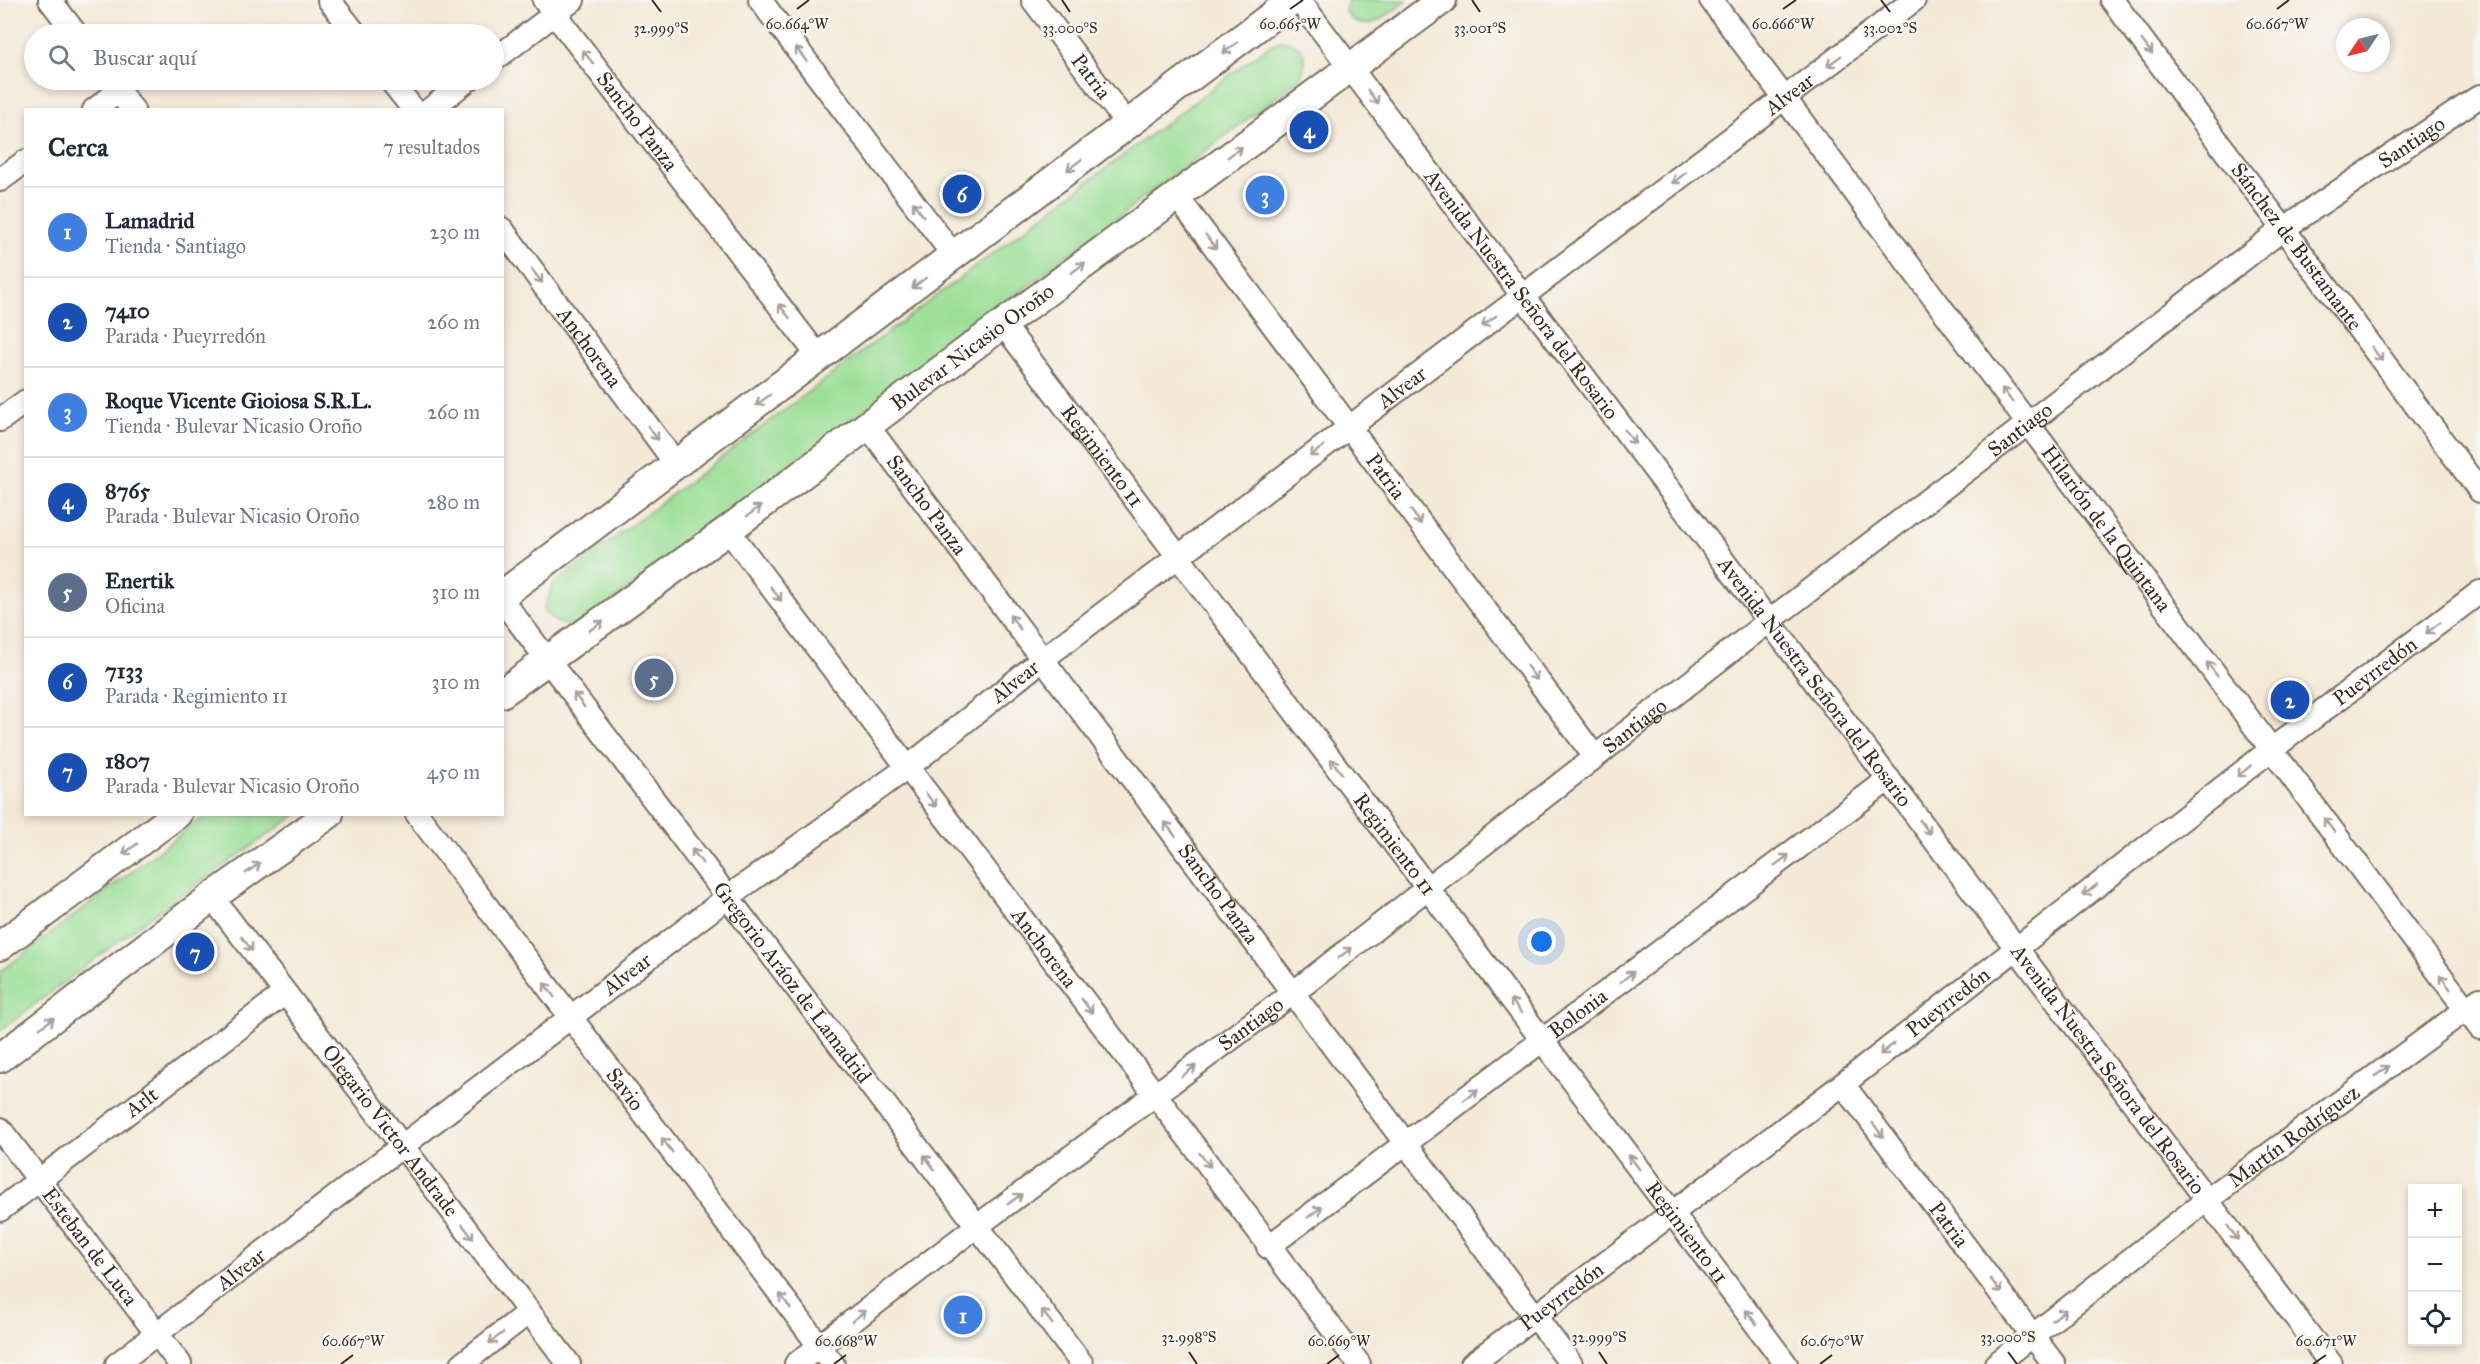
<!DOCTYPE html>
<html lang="es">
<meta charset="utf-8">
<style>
body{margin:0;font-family:"IM FELL Great Primer",serif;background:#f6f6f7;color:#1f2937}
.controls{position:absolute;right:18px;bottom:18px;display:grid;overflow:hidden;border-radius:0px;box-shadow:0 3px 9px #0003}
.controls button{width:54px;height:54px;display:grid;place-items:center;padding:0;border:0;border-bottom:2px solid #e0e1e3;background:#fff;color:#1f2937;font:30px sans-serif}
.compass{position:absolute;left:2336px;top:18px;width:54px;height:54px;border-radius:50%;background:#fff;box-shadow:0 3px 9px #0003;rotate:235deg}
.you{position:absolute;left:1542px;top:942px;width:21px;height:21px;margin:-15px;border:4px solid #fff;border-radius:50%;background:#1a73e8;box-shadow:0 0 0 9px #1a73e833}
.badge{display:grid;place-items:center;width:39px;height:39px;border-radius:50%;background:#d1495b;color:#fff;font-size:20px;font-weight:700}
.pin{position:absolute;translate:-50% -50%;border:3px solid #fff;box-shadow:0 2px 6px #0006}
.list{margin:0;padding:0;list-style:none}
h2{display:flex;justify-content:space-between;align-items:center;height:78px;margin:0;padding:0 24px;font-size:26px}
h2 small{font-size:20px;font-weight:400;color:#747a83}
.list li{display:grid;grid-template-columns:39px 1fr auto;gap:18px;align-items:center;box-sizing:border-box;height:90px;padding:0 24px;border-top:2px solid #e0e1e3}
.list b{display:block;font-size:22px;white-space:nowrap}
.list p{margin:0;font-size:20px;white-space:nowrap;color:#747a83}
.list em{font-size:20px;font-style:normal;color:#747a83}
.icon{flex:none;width:33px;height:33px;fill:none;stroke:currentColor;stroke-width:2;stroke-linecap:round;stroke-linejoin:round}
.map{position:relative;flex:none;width:2480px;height:1364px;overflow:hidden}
.search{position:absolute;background:#fff;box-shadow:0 3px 9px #0003;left:24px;top:24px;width:480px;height:66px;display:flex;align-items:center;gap:15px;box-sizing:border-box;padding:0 21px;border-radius:33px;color:#747a83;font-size:22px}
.panel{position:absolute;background:#fff;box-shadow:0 3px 9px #0003;left:24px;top:108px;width:480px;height:708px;border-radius:0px}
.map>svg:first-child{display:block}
</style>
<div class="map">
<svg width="2480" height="1364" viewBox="0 0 2480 1364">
<rect width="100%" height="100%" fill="#f6f6f2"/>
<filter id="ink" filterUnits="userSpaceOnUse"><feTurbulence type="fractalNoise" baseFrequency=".0167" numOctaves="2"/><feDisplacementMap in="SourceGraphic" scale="12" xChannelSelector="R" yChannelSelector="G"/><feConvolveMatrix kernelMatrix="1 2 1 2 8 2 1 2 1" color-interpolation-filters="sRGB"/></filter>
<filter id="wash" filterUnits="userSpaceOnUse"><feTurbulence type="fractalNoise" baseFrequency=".008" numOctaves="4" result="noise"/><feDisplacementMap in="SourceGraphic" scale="24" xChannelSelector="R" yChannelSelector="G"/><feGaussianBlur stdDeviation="1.35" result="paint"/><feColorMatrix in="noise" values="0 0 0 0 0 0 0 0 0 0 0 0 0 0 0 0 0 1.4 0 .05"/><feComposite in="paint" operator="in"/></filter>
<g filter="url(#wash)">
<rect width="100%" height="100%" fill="#f4e9d7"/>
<g fill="#9bdf96" stroke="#6b845a" stroke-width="1.5">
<path d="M1348,0H1407C1388,14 1363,40 1345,11Z"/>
<path d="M1283,40C1307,47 1309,57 1300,79L581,625C563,626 554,625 544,609L553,584L1270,45Z"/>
<polygon points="206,815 296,815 146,920 0,1031 0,972"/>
</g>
</g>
<g filter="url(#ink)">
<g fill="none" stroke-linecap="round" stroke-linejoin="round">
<g stroke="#7c6d5f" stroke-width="26">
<g id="minor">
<polyline points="50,0 76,34"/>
<polyline points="329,0 356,34"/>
<path id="s1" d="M544,0L819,357"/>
<polyline points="760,0 954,256"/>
<path id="s2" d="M1033,0L1128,125"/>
<path id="s3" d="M1299,0L2331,1364"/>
<path id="s4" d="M1711,0L2480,1028"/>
<path id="s5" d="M2112,0L2480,491"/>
<polyline points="494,60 573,0"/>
<polyline points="110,80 133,110"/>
<polyline points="390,80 414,110"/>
<polyline points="94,110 119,91"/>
<polyline points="429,110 468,80"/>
<polyline points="0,180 26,161"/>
<path id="s6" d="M1176,195L1595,757"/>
<path id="s7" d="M502,229L676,464"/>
<path id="s8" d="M1003,324L1786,1364"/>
<polyline points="0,420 26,401"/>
<path id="s9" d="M867,425L1571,1364"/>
<path id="s10" d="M728,530L1359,1364"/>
<path id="s11" d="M502,600L1082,1364"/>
<path id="s12" d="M417,814L833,1364"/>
<path id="s13" d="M212,897L569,1364"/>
<path id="s14" d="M1843,1084L2054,1364"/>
<path id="s15" d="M0,1129L180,1364"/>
<path id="s16" d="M0,1210L285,993"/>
<path id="s17" d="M1268,1247L1889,779"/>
<path id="s18" d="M117,1364L728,897L907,768L1043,659L1914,0"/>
<polyline points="462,1364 529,1312"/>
<path id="s19" d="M796,1364L977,1226L1293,993L1769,621L2283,229L2480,96"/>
<path id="s20" d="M1472,1364L1843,1084L2272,749L2480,592"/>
<path id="s21" d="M1996,1364L2207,1200L2480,999"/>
</g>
</g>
<g stroke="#7c6d5f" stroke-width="32">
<g id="major">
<polyline points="502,595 1293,0"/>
<path id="s22" d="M502,693L728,530L980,341L1442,0"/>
<polyline points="0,946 177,814"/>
<polyline points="0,1058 212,897 329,814"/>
</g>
</g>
<use href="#minor" stroke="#fff" stroke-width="22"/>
<use href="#major" stroke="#fff" stroke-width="28"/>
</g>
<defs><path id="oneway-shaft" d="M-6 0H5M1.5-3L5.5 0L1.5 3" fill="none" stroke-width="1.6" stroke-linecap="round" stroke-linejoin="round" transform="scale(1.5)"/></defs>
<g stroke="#a79f9a">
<use href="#oneway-shaft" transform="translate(2147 47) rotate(53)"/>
<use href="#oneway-shaft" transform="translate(1230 48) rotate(143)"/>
<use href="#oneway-shaft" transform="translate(801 54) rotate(-127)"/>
<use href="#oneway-shaft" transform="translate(588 57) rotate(-128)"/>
<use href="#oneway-shaft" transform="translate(1834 61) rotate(143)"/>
<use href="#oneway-shaft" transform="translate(1373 97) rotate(53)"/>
<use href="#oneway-shaft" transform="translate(1235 152) rotate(-36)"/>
<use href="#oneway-shaft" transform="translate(1074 165) rotate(143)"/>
<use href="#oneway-shaft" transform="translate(1679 178) rotate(143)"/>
<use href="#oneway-shaft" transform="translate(918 209) rotate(-127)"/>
<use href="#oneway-shaft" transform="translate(1211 242) rotate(53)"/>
<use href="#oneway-shaft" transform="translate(1078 268) rotate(-37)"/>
<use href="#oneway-shaft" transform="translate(537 276) rotate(53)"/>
<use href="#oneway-shaft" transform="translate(919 283) rotate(143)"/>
<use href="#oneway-shaft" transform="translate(784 311) rotate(-128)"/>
<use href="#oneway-shaft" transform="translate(1489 321) rotate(143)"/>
<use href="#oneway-shaft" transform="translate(2377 354) rotate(53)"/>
<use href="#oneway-shaft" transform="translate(2007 395) rotate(-127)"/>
<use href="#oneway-shaft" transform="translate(763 400) rotate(143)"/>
<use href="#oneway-shaft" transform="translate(653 433) rotate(53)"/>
<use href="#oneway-shaft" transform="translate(1630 437) rotate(53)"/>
<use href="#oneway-shaft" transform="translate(1317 451) rotate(143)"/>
<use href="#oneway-shaft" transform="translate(754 511) rotate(-37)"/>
<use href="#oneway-shaft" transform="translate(1416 517) rotate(53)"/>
<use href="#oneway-shaft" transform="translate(776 594) rotate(53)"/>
<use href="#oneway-shaft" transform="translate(1015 622) rotate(-127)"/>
<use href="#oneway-shaft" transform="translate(596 626) rotate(-36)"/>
<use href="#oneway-shaft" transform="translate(2433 628) rotate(143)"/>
<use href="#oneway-shaft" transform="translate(2212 669) rotate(-127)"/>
<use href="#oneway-shaft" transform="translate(1532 673) rotate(53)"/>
<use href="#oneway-shaft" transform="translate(579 700) rotate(-127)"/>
<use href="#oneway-shaft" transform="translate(1336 766) rotate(-127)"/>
<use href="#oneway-shaft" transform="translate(2244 771) rotate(142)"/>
<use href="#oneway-shaft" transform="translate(931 800) rotate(53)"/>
<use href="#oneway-shaft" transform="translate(2329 825) rotate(-127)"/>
<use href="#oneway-shaft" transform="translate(1925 827) rotate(53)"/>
<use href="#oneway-shaft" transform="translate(1170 829) rotate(-127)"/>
<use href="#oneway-shaft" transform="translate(130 849) rotate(144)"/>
<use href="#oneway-shaft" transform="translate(697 856) rotate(-127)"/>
<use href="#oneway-shaft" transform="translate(1782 860) rotate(-37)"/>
<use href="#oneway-shaft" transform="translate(253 868) rotate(-35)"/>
<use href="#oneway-shaft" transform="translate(2090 890) rotate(142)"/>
<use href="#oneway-shaft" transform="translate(247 944) rotate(53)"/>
<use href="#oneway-shaft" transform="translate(1345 953) rotate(-38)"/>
<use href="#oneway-shaft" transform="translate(1627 977) rotate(-37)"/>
<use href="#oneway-shaft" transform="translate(2445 982) rotate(-127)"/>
<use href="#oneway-shaft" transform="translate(549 990) rotate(-127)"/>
<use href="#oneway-shaft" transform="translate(1087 1006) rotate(53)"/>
<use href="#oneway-shaft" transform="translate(1516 1006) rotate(-127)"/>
<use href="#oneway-shaft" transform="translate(47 1023) rotate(-37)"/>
<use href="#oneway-shaft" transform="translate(1887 1049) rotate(142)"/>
<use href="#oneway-shaft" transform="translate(1189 1071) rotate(-37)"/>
<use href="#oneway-shaft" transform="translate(2382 1071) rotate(-36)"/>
<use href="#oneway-shaft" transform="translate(1471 1095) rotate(-37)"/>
<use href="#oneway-shaft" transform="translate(1878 1130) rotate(53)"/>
<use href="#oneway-shaft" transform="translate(667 1145) rotate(-127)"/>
<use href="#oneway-shaft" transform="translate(1205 1160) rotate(52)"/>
<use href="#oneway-shaft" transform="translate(929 1162) rotate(-127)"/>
<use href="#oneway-shaft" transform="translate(1634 1162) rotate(-127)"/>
<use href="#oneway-shaft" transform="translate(1015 1199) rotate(-36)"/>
<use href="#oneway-shaft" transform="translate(1315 1212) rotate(-37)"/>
<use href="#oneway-shaft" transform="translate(468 1232) rotate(53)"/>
<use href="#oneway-shaft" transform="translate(2233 1233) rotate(53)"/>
<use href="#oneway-shaft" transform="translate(1996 1286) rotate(53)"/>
<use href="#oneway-shaft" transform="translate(785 1301) rotate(-127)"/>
<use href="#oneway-shaft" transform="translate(2059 1315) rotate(-38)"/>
<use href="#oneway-shaft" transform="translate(859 1316) rotate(-37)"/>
<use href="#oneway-shaft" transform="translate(1047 1317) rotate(-127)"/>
<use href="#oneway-shaft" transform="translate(1751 1317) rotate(-127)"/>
<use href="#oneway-shaft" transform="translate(496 1338) rotate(143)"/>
</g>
</g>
<path fill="none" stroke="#3b2a1e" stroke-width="2" d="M652,0L661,12M1062,0L1070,12M1472,0L1480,12M1881,0L1890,12M797,9L809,0M1290,9L1303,0M1783,9L1796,0M2277,9L2289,0M1189,1352L1197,1364M1599,1352L1607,1364M2008,1352L2017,1364M341,1364L353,1355M834,1364L846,1355M1327,1364L1339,1355M1820,1364L1832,1355M2313,1364L2326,1355"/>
<g text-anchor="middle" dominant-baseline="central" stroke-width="5" stroke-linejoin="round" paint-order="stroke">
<g font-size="21" fill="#3b2a1e" stroke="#f6f6f2">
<text stroke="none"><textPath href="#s2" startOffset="96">Patria</textPath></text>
<text stroke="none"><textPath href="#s18" startOffset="2100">Alvear</textPath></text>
<text stroke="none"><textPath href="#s1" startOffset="153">Sancho Panza</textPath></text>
<text stroke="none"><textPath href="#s19" startOffset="2026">Santiago</textPath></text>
<text stroke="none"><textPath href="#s5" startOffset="308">Sánchez de Bustamante</textPath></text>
<text stroke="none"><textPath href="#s3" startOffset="369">Avenida Nuestra Señora del Rosario</textPath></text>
<text stroke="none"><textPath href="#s7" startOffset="147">Anchorena</textPath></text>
<text stroke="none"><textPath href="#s22" startOffset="584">Bulevar Nicasio Oroño</textPath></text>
<text stroke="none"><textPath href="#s18" startOffset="1614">Alvear</textPath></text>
<text stroke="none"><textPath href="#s19" startOffset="1540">Santiago</textPath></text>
<text stroke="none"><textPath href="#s8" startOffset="165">Regimiento 11</textPath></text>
<text stroke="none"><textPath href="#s6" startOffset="351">Patria</textPath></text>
<text stroke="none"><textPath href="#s9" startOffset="100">Sancho Panza</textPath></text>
<text stroke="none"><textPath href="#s4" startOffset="660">Hilarión de la Quintana</textPath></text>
<text stroke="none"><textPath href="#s20" startOffset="1138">Pueyrredón</textPath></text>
<text stroke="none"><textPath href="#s18" startOffset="1128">Alvear</textPath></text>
<text stroke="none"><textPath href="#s3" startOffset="855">Avenida Nuestra Señora del Rosario</textPath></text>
<text stroke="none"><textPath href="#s19" startOffset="1054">Santiago</textPath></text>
<text stroke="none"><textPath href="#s8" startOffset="651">Regimiento 11</textPath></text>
<text stroke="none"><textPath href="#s9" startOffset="586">Sancho Panza</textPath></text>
<text stroke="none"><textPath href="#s10" startOffset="524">Anchorena</textPath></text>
<text stroke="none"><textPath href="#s18" startOffset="642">Alvear</textPath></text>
<text stroke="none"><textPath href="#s11" startOffset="480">Gregorio Aráoz de Lamadrid</textPath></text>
<text stroke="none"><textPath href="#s20" startOffset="598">Pueyrredón</textPath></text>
<text stroke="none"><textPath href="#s17" startOffset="388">Bolonia</textPath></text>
<text stroke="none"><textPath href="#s19" startOffset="568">Santiago</textPath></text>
<text stroke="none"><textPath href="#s3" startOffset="1341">Avenida Nuestra Señora del Rosario</textPath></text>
<text stroke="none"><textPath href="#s12" startOffset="345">Savio</textPath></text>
<text stroke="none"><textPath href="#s16" startOffset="178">Arlt</textPath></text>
<text stroke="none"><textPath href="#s13" startOffset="294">Olegario Victor Andrade</textPath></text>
<text stroke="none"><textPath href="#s21" startOffset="375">Martín Rodríguez</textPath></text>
<text stroke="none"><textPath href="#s14" startOffset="176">Patria</textPath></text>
<text stroke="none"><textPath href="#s8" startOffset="1137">Regimiento 11</textPath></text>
<text stroke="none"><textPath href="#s15" startOffset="148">Esteban de Luca</textPath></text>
<text stroke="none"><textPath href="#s18" startOffset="156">Alvear</textPath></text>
<text stroke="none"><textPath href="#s20" startOffset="112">Pueyrredón</textPath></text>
</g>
</g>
<g font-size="15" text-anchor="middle" fill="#3b2a1e" stroke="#f6f6f2" stroke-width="5" stroke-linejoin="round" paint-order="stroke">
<text x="797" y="29">60.664°W</text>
<text x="1290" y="29">60.665°W</text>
<text x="1783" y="29">60.666°W</text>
<text x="2277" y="29">60.667°W</text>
<text x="1890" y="33">33.002°S</text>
<text x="661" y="33">32.999°S</text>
<text x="1070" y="33">33.000°S</text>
<text x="1480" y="33">33.001°S</text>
<text x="1189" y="1342">32.998°S</text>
<text x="1599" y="1342">32.999°S</text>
<text x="2008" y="1342">33.000°S</text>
<text x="353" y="1346">60.667°W</text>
<text x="846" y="1346">60.668°W</text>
<text x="1339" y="1346">60.669°W</text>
<text x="1832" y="1346">60.670°W</text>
<text x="2326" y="1346">60.671°W</text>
</g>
</svg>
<div class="controls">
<button>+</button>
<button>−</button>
<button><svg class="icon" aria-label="locate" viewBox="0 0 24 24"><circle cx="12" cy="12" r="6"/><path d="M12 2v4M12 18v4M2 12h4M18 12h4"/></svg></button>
</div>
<svg class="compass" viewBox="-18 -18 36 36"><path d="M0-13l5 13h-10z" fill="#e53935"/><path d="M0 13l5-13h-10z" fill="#747a83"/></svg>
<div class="you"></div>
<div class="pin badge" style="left:963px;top:1315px;background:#3f7fe0">1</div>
<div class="pin badge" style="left:2290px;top:700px;background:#1a4fb4">2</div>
<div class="pin badge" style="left:1265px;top:195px;background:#3f7fe0">3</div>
<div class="pin badge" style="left:1309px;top:130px;background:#1a4fb4">4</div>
<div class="pin badge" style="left:654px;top:678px;background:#5c6f8a">5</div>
<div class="pin badge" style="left:962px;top:194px;background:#1a4fb4">6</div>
<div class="pin badge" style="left:195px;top:952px;background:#1a4fb4">7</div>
<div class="search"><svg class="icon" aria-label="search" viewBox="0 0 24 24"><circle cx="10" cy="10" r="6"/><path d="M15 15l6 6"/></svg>Buscar aquí</div>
<section class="panel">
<h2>Cerca<small>7 resultados</small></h2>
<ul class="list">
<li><span class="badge" style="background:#3f7fe0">1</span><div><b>Lamadrid</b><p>Tienda · Santiago</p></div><em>230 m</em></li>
<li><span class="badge" style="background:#1a4fb4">2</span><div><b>7410</b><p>Parada · Pueyrredón</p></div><em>260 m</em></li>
<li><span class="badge" style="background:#3f7fe0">3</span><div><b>Roque Vicente Gioiosa S.R.L.</b><p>Tienda · Bulevar Nicasio Oroño</p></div><em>260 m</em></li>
<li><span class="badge" style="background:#1a4fb4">4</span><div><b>8765</b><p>Parada · Bulevar Nicasio Oroño</p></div><em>280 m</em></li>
<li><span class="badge" style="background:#5c6f8a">5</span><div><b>Enertik</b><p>Oficina</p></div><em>310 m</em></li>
<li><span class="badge" style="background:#1a4fb4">6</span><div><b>7133</b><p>Parada · Regimiento 11</p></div><em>310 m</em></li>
<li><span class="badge" style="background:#1a4fb4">7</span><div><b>1807</b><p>Parada · Bulevar Nicasio Oroño</p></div><em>450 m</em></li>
</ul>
</section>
</div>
